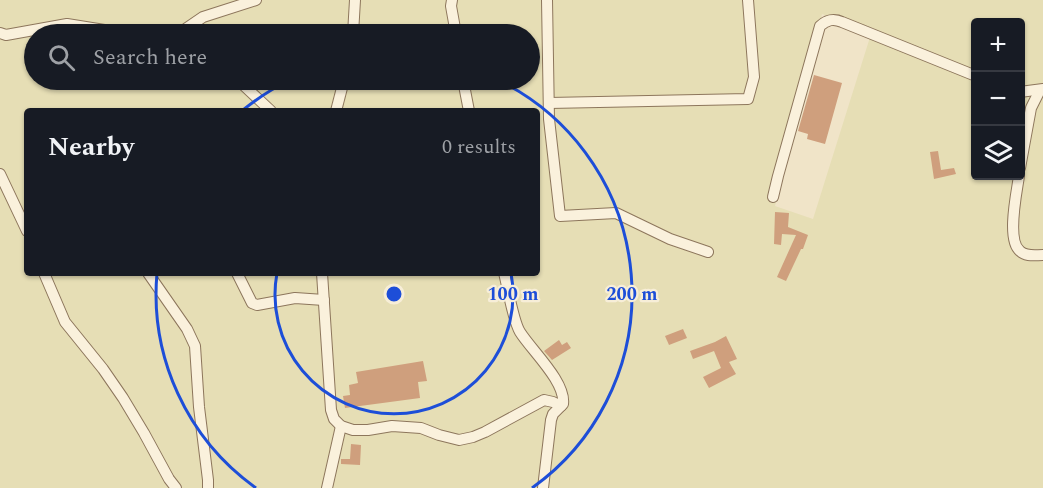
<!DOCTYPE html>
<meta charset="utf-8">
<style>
body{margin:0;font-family:Spectral,serif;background:#242831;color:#f1f3f6}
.controls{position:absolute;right:18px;top:18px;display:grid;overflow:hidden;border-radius:6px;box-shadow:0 2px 4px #0004}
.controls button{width:54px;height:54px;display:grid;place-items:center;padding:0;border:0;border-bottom:2px solid #363941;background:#171b24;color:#f1f3f6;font:30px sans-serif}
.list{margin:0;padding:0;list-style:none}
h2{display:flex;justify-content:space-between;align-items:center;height:78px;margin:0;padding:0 24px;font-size:26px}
h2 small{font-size:20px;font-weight:400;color:#9ea1a6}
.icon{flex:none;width:33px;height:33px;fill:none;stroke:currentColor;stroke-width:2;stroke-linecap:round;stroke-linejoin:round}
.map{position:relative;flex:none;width:1043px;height:488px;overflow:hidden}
.search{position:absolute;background:#171b24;box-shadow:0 2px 4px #0004;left:24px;top:24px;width:516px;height:66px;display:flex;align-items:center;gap:15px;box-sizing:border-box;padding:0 21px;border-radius:33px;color:#9ea1a6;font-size:22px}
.panel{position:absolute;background:#171b24;box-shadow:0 2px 4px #0004;left:24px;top:108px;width:516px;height:168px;border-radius:6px}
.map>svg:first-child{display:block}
</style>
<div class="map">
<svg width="1043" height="488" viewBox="0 0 1043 488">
<rect width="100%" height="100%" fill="#f0e4c8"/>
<path fill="#e6deb5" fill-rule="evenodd" d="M0,0H1043V488H0ZM822,14L871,34L813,219L775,206ZM976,22H1020V176H976ZM34,34H530V80H34ZM27,111H537V273H27Z"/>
<g fill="#cf9f7d">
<polygon points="814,75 842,83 825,144 807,139 808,134 798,131"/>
<polygon points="938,151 941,170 954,168 956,174 934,179 930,152"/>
<polygon points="775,212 789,213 788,227 808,235 803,249 801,249 786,281 777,277 796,235 782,234 781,245 774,244"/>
<polygon points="683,329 687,338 669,345 665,336"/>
<polygon points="726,336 737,359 729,362 736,374 709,388 703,377 721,368 714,351 693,359 690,351 715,342"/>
<polygon points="559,340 562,345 567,342 571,348 552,360 544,351"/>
<polygon points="423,361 427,381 418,382 420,398 345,408 343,396 350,395 349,385 358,383 356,372"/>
<polygon points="351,444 361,445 360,465 341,464 341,459 350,459"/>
</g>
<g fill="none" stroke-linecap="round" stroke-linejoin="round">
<g stroke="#8d765c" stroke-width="12">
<g id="minor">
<polyline points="452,0 451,6 456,34"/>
<polyline points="547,0 549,119 560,216 616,213 670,239 708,252"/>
<polyline points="0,33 6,35 67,24 123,33 184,30 203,17 256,0"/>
<polyline points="353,34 355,0"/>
<polyline points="238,80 271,111"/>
<polyline points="463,80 469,111"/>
<polyline points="1020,92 1043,89"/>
<polyline points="549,103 748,99 754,77 748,0"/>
<polyline points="336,111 344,80"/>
<polyline points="1020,168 1031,108 1040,90"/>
<polyline points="0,174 27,231"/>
<path d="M1019,176C1017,191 1006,240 1020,251C1026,257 1035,255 1043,255"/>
<path d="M773,197L778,176L820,26C827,20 833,18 842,22L976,76"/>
<polyline points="44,273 65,322 103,369 123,398 144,433 169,479 176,488"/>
<polyline points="148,273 187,329 195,346 199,407 208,480 208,488"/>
<polyline points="237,273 252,303 257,305 295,298 324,300"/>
<polyline points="322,273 331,410 334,419 341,426 353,430 368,430 392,426 421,428 439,435 459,440 473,437 485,432 544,400 553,402 561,406"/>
<path d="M504,273C508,288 513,321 520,332C532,351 566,382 563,404L553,414L551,420L543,488"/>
<polyline points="327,488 341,426"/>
</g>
</g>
<use href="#minor" stroke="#faf1dc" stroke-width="10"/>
</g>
<g fill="none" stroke="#1d4ed8" stroke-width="3">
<path d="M511 273A119 119 0 1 1 277 273"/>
<path d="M256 488A238 238 0 0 1 157 273M243 110A238 238 0 0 1 290 80M498 80A238 238 0 0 1 532 488"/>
</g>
<circle cx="394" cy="294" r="9" fill="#1d4ed8" stroke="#f7eed8" stroke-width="3"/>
<g font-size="18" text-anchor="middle" font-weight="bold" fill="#1d4ed8" stroke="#f7eed8" stroke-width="4.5" stroke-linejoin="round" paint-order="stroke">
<text x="513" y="300">100 m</text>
<text x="632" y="300">200 m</text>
</g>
</svg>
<div class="controls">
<button>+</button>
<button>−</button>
<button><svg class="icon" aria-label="layers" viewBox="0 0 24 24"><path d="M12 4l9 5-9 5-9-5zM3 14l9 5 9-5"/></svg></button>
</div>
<div class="search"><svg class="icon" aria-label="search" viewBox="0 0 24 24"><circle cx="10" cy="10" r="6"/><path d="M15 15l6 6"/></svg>Search here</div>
<section class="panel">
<h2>Nearby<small>0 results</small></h2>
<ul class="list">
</ul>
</section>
</div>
